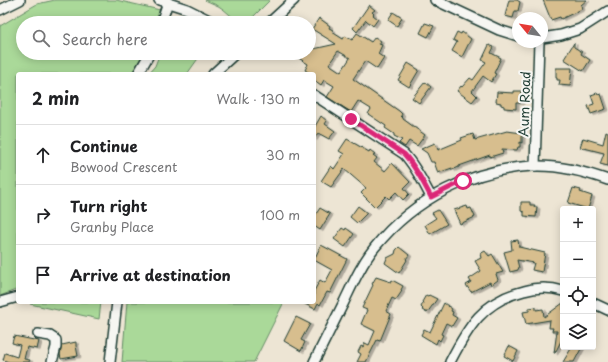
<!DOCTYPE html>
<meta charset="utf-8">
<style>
body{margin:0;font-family:"Playpen Sans",sans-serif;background:#f6f6f6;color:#202124}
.controls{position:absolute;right:12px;bottom:12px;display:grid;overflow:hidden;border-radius:4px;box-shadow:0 2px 10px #0003}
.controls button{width:36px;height:36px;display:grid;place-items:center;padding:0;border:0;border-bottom:1px solid #e0e0e0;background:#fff;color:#202124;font:20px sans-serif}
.compass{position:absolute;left:512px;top:12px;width:36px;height:36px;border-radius:50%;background:#fff;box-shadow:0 2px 10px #0003;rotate:300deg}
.stop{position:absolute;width:12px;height:12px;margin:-9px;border:3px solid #db2777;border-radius:50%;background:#fff}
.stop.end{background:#db2777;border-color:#fff;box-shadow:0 1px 4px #0008}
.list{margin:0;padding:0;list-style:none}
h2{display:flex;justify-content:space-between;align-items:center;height:52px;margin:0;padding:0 16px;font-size:17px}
h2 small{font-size:13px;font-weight:400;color:#757577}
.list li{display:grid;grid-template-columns:26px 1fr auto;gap:12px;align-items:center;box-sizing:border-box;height:60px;padding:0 16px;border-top:1px solid #e0e0e0}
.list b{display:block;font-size:15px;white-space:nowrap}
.list p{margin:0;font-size:13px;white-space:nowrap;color:#757577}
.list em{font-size:13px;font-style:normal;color:#757577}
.icon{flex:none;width:22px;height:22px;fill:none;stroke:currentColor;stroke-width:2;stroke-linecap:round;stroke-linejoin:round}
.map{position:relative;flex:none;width:608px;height:362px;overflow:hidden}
.search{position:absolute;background:#fff;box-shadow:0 2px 10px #0003;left:16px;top:16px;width:300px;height:44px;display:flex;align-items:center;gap:10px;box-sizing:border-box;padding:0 14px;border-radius:22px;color:#757577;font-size:15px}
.panel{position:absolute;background:#fff;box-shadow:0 2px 10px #0003;left:16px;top:72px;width:300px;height:232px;border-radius:4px}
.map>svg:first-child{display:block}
</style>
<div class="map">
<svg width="608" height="362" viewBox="0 0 608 362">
<defs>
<filter id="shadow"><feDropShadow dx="3" dy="1.5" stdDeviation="0" flood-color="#0004"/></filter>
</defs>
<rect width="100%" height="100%" fill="#ede5d4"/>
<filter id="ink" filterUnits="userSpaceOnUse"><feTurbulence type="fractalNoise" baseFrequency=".025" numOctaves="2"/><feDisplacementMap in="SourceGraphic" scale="8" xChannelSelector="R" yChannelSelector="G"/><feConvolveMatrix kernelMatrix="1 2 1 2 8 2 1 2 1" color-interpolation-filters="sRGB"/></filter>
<g filter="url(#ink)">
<g fill="#aad999" stroke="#648b66">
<polygon points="55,0 116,0 160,10 157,23 23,23 23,53 144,53 131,74 18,74 18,289 0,296 0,26 37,4"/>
<path d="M205,0H270L248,22C236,23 232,16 223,9C218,5 211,3 205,0Z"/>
<polygon points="160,53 202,53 187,74 148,74 155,66"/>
<polygon points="32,302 101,302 99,319 30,304"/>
<polygon points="127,302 284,302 254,362 122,362"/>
</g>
<g fill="#d7be8e" stroke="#1f3d34" fill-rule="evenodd" filter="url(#shadow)">
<polygon points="509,0 517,0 520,2 518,11 515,11 513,18 505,16"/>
<polygon points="543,0 587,0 581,5 582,9 561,19 560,17 551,20"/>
<polygon points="369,5 375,10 372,12 374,14 373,15 378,19 373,26 366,20 357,32 353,28"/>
<polygon points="393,12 402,18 397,26 388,20"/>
<path d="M319,18L330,26L329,28L333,30L332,32L343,39L345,36L352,40L357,33L371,42L375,37L381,41L379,44L382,45L378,54L384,58L377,69L365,61L353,79L399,111L402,114L401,116L403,118V119L425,135L417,146L409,141L405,147L399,143L402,140L394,136V134L385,128L386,126L368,114L371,109L358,101L351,112L327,97L334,86L324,80L321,85L314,80V74H311L305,70L308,64L297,57L300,53H309V50L336,44L312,29ZM338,51L350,58L341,72L329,64Z"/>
<polygon points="425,23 434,26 428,37 420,33"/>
<polygon points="457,32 461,34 462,32 471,39 462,57 452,51 457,42 453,40"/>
<polygon points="574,43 574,47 582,52 581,54 590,60 583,71 564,59"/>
<polygon points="489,45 494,47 491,53 501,58 494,73 496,74 491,82 483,76 472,91 477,96 472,102 457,91 461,86 462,87 470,78 473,80 486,62 482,60"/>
<polygon points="408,63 419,70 409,87 398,80"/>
<polygon points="556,68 572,68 570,86 559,85 560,80 557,80 557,78 556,78"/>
<polygon points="425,82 431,87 419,103 412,98"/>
<polygon points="514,91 522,91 521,103 516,103 516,109 504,108 504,106 501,105 501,103 496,102 497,92 514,93"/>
<polygon points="597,93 598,95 601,94 606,109 591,114 588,106 594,104 591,95"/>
<polygon points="321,116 327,121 325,124 335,131 329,139 318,133 314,139 314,128"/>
<polygon points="507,131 522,133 522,143 520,142 520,147 518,147 517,150 502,149 503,153 490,157 490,155 459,166 459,167 452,170 452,168 438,173 434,162 431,162 427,153 421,149 435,143 438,150 462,140 461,138 473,134 475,140"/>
<polygon points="606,131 608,132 608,166 600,164 604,153 580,147 583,138 603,144"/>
<polygon points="347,139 369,152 370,150 375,154 373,155 377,158 374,162 385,171 392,163 410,182 404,188 409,194 403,200 396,192 389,199 386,196 375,207 361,193 366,188 344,169 331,187 321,181 331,166 334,169 344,154 339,151"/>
<polygon points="573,188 581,190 580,192 592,196 588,209 568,203"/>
<polygon points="521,202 530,202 530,205 535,205 534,207 537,207 536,217 524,216 524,212 521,211"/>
<polygon points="358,206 367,213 357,223 350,217"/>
<polygon points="467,206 468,209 471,208 475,217 460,224 454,210"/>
<polygon points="320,208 330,214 320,230 314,226 314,217"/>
<polygon points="438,210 447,224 430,234 425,225 436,218 432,213"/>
<polygon points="342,228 345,230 346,228 354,234 345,247 334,239"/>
<polygon points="518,240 519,247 545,253 542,272 532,270 534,263 517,260 519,268 518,269 518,270 510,272 504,252 512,250 511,241"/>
<polygon points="321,245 347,259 330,293 327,292 320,305 318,303 315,309 301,302 315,302 314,301 314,291 320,280 325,283 332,270 314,260"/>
<polygon points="399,247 409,255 406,259 407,260 399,273 385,263 387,258 395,254 396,250"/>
<polygon points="485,251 489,256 492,254 503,272 496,274 498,280 491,285 490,282 471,292 466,285 471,282 469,279 481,271 475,261 481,258 480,254"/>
<polygon points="376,277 391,282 392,280 403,286 401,290 402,291 396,300 392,298 386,311 391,314 380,341 377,340 366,362 357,362 361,354 358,352 361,346 363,347 365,343 369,345 375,331 361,324 367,310 362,308 373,285 372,284"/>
<polygon points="426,295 428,296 429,295 437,299 427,313 422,310 423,309 421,307 423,303 422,302"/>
<polygon points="444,303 452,309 451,311 453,312 452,315 457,318 452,326 446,323 441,334 443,335 440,341 438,339 436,344 421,335 424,329 430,332"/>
<polygon points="563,303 563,337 555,353 554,353 557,331 552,331 553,328 549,328 550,320 526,324 523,312 529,311 529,308 536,307 536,310 543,309 544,317"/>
<polygon points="296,317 310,324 301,340 305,342 301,351 284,341"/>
<polygon points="14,336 39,341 37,349 27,347 24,359 30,360 29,362 9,362 3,360 5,353 17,357 20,345 12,343"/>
<polygon points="76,342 76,346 78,356 61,359 60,354 62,345"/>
<polygon points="509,346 518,351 513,361 504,356"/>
<polygon points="572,347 582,347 574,362 563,362"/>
</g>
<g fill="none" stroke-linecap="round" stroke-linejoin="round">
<g stroke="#1f3d34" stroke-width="12">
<g id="minor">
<polyline points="159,0 187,9 215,23"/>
<polyline points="435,0 499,30 518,36"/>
<polyline points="0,10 20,0"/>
<polyline points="161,23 168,2"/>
<polyline points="269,23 294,0"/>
<polyline points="542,38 561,35 580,29 608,11"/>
<polyline points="138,74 150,53"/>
<polyline points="213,74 236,53"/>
<path d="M314,95L404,154C416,167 423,182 431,197"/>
<polyline points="535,166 539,42"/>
<polyline points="0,302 18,297"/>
<polyline points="593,303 608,310"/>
<polyline points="38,334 50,336 56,340 56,347 52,362"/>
<polyline points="110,362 117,302"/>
<path d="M314,362C324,342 334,322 344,302C353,283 362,263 375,247C414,199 472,169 533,166C557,165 586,172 608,180"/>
<path d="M450,362C468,327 483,301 524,291C537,287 550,287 563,291"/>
</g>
</g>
<use href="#minor" stroke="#f6f6f2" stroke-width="9"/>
</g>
</g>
<g fill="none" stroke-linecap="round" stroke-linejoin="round" filter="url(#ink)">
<path stroke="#db2777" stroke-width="5" d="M351,119L404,154C416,167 423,182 431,197L463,181"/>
</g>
<g text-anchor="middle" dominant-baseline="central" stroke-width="4" stroke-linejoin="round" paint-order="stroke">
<g font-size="13" fill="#1f3d34" stroke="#f6f6f2">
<text transform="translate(524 104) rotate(-88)">Aum Road</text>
</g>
</g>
</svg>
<div class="controls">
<button>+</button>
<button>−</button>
<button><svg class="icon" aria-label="locate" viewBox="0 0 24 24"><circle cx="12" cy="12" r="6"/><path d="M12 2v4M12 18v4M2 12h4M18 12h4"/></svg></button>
<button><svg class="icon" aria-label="layers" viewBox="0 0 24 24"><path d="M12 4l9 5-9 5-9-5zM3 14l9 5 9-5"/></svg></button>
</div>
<svg class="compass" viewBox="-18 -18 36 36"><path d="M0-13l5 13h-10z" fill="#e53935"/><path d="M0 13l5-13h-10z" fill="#757577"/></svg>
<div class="stop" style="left:463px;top:181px"></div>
<div class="stop end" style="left:351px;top:119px"></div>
<div class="search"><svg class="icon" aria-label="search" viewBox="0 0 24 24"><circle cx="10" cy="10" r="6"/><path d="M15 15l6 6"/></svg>Search here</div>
<section class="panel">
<h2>2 min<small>Walk · 130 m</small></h2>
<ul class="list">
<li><svg class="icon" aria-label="ahead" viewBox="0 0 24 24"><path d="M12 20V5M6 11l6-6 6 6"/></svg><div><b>Continue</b><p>Bowood Crescent</p></div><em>30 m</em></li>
<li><svg class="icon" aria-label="right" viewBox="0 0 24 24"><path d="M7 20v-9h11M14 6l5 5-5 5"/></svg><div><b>Turn right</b><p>Granby Place</p></div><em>100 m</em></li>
<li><svg class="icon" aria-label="arrive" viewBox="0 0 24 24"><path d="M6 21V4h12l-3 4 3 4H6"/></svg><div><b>Arrive at destination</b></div></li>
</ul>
</section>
</div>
